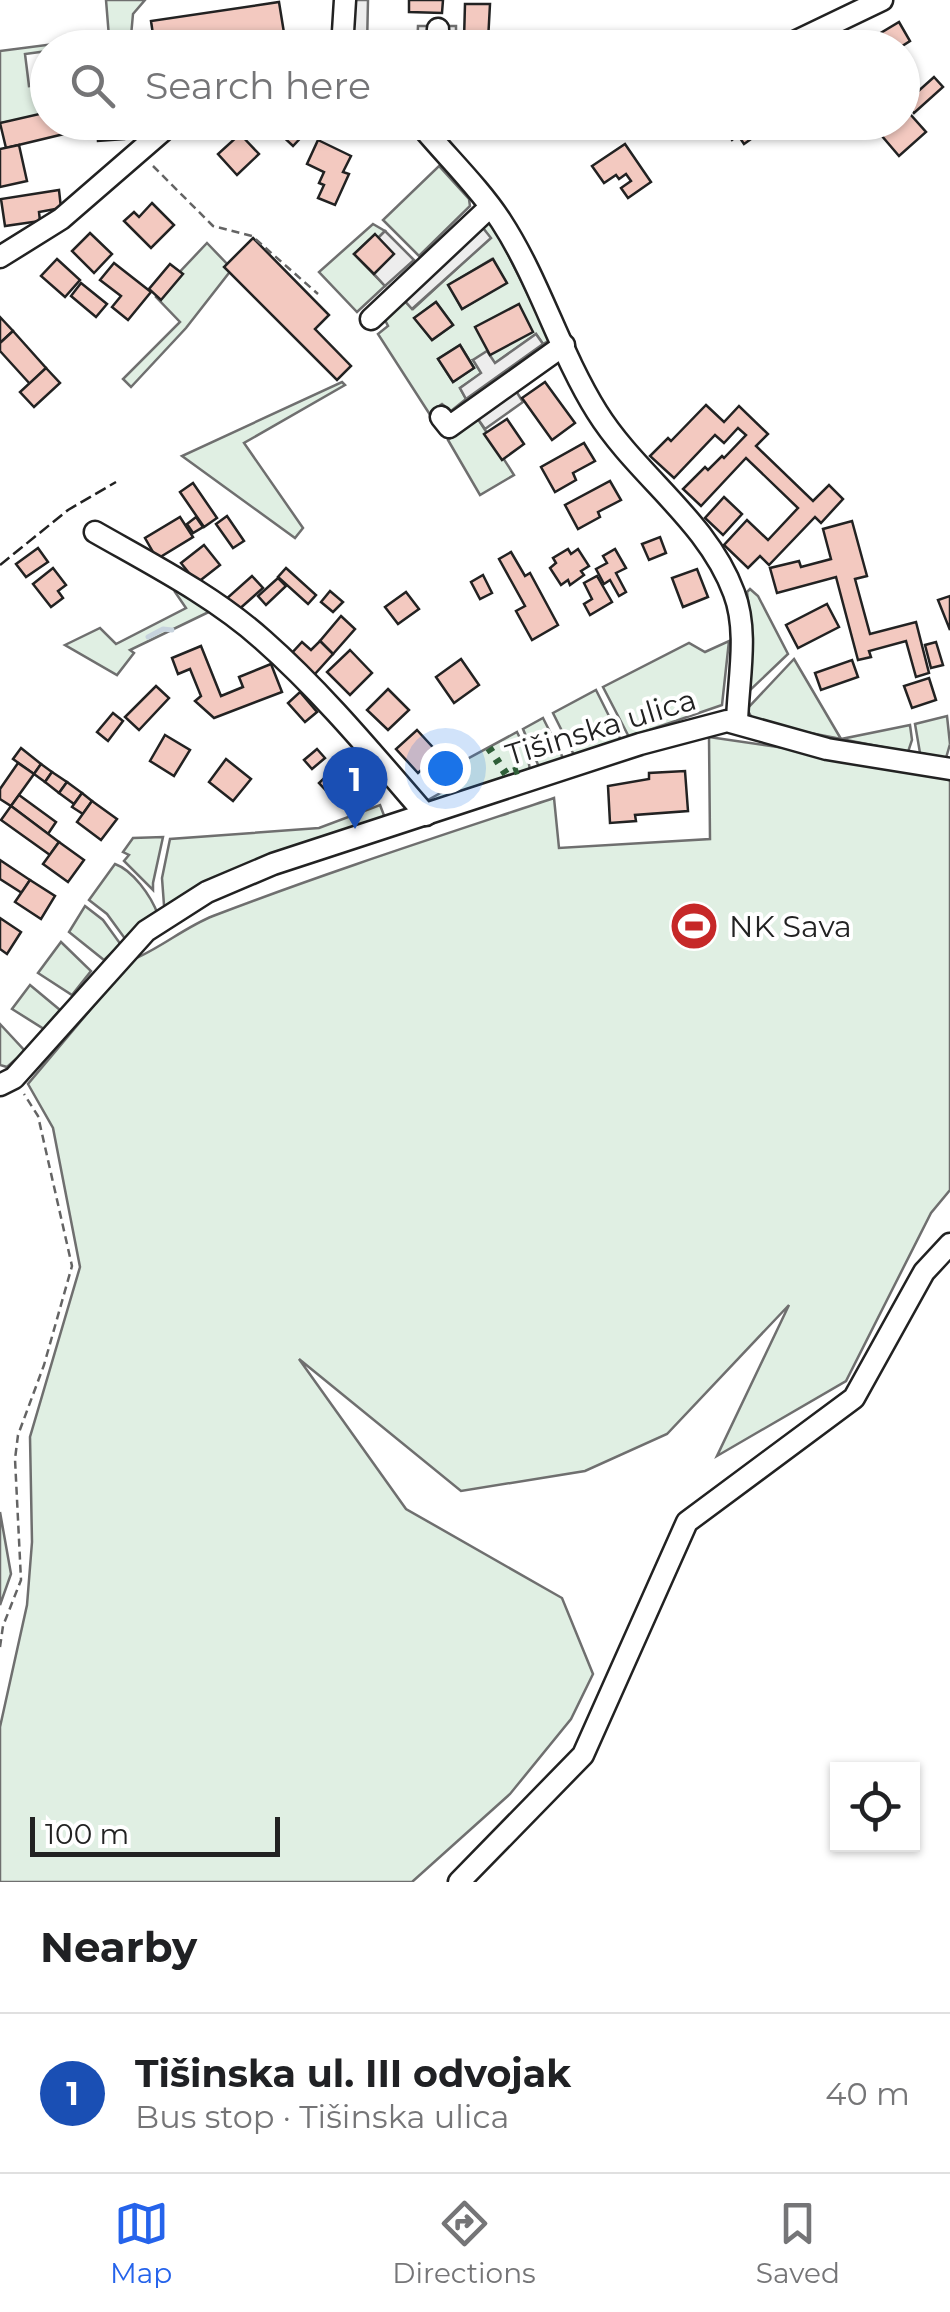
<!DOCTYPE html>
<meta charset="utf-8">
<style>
body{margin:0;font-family:Montserrat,sans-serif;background:#f6f6f6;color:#202124}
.controls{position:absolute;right:30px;bottom:30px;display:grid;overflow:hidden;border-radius:0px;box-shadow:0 2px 8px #0004}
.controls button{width:90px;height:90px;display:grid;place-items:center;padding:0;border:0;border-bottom:2px solid #e0e0e0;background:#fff;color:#202124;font:50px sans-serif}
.scale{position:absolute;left:30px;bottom:25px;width:250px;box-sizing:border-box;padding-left:10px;border:5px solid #222;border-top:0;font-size:28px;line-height:35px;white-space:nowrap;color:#222;-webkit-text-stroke:8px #fff;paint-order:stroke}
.you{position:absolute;left:445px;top:768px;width:35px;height:35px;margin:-25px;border:8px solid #fff;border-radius:50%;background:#1a73e8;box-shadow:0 0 0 15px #1a73e833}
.badge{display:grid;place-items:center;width:65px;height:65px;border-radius:50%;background:#2563eb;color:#fff;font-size:32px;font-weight:700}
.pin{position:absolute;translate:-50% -82px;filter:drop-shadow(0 2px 5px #0008)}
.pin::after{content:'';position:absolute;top:52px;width:35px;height:30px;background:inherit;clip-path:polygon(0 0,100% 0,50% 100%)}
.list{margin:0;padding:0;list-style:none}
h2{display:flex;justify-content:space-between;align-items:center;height:130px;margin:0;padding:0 40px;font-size:42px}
h2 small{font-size:32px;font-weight:400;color:#757577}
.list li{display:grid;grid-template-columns:65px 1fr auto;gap:30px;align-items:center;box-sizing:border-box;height:160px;padding:0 40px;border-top:2px solid #e0e0e0}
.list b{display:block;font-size:38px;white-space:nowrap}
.list p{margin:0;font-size:32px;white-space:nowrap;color:#757577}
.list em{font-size:32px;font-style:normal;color:#757577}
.icon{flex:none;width:55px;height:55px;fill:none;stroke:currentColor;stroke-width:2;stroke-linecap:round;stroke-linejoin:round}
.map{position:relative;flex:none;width:950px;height:1882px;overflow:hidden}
.search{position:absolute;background:#fff;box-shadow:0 2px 8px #0004;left:30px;right:30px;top:30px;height:110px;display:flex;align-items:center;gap:25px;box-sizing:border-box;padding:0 35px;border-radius:55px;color:#757577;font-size:38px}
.sheet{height:290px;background:#fff}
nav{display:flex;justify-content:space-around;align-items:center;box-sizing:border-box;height:140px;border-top:2px solid #e0e0e0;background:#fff;font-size:28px;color:#757577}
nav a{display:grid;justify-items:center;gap:5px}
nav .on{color:#2563eb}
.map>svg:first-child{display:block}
</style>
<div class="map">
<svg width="950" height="1882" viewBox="0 0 950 1882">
<rect width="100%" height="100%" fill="#fff"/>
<g fill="#e0efe3" stroke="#6f6f6f" stroke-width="2.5" fill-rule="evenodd">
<polygon points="106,0 145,0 133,14 130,47 117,47 115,42 48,48 47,51 25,54 29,86 47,84 47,116 0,123 0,51 109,37"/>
<polygon points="439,166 469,199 470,206 419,256 383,220"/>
<path d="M489,223L494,226L550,340L543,344L536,334L494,364L490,359L473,360L482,373L460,388L466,399L451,411L442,404L432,411L445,438L378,334L388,326L384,318L404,300L413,309L490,238L483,228ZM492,259L506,282L462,309L449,285ZM436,302L453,325L432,340L415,318ZM460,345L474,368L453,382L438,359Z"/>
<polygon points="373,224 385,231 378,238 375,235 354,254 385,286 357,312 319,272"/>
<polygon points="207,243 232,269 186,328 131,387 123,379 180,322 156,297"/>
<polygon points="342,382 345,385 244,443 303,528 295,538 182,456"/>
<polygon points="478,419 514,475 480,495 448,440"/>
<polygon points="183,588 215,609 130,650 134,653 117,675 65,645 100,628 116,644 186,608 175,592"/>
<polygon points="750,589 758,596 788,654 746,694 750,620 747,592"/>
<polygon points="729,641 722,705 629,737 603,687 689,643 705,652"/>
<polygon points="794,659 841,739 910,725 912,740 908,752 764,724 752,718 747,709"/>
<polygon points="596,690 621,740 574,755 553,713"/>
<polygon points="947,716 950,744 946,758 920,753 915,724"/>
<polygon points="543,718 562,756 561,760 539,767 523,729"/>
<polygon points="517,732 527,753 530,770 434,802 430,799 442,792 432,778"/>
<path d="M709,737L950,772V1190L931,1213L846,1381L717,1456L789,1305L667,1434L585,1471L461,1491L299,1359L406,1509L562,1598L593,1674L571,1719L510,1794L412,1882H0V1727L27,1605L32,1542L30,1437L80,1267L53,1128L28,1084L132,960C161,948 185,927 213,916C325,873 440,836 554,798L559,848L710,839Z"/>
<polygon points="380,805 385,818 167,907 164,905 162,878 170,839 319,828"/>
<polygon points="163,837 153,883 153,890 124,861 129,855 123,852 133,838"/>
<path d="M115,864C132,870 151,895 158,915L126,940L107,914L89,900Z"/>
<polygon points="85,906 103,920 119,942 120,945 104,960 69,932"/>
<polygon points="61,942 91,971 72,995 38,973"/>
<polygon points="30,985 60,1010 44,1029 12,1009"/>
<polygon points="0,1024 25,1051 7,1067 0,1065"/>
<polygon points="0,1512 11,1574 0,1605"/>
</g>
<g fill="#ededed" stroke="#6f6f6f" stroke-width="2.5">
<polygon points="354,0 368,0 367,47 353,48"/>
<polygon points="418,26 456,26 456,47 417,48"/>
<polygon points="483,228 491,238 412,309 404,300"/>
<polygon points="385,231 414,260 385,286 374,274 393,254 378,238"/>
<polygon points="536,334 543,344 466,399 460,388 481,373 473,360 487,351 495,363"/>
<polygon points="516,391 523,402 485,429 478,419"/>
</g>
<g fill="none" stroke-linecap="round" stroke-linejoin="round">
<polyline stroke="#c7d3dd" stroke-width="5" points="148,637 163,629 172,630"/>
</g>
<g fill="#f3c9c0" stroke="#222" stroke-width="2.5">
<polygon points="409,0 443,0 442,13 409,12"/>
<polygon points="279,2 285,39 227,48 155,48 151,21"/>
<polygon points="465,4 490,4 488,41 464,40"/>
<polygon points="899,22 910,41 899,48 880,48 874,37"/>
<polygon points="934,77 943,87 914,113 902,100 902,89 906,86 914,95"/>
<polygon points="902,105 926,132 899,156 870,122 902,122"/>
<polygon points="48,112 48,122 61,122 64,134 6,148 0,123"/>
<polygon points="97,122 122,122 124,139 98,141"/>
<polygon points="285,122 303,122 309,129 293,146 277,131"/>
<polygon points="720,122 754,122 761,132 744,144 738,135 732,140"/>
<polygon points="240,134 259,154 237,175 218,154"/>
<polygon points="318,140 351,156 343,172 349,174 335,205 318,198 324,185 319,183 324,172 307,164"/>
<polygon points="625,144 651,182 628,198 621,188 631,181 626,174 619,179 616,175 604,183 592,166"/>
<polygon points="19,145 27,181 0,187 0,149"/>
<polygon points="59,190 61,208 39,212 40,221 5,226 1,199"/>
<polygon points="152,203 174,225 151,248 124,221 134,212 139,217"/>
<polygon points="90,233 112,254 94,273 72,251"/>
<polygon points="375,234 394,254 374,274 354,254"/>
<polygon points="253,238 329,315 315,329 351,366 337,380 224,267"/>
<polygon points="57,259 80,280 65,297 41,276"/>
<polygon points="493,259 507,283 462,309 448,285"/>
<polygon points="114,263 151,292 128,320 112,307 121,296 100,280"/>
<polygon points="170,264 183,274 161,300 149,289"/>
<polygon points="81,283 107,304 96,317 71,296"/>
<polygon points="436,302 453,325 432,340 414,318"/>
<polygon points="519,304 533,332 490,355 475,327"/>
<polygon points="0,317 13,331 0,343"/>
<polygon points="13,331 46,368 30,384 0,351 0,343"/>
<polygon points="460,345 474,368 453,382 438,359"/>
<polygon points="46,368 60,383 34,407 20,392"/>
<polygon points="545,382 575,423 552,440 522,398"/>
<polygon points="706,405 724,422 739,406 768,434 756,446 813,501 829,485 843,499 821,523 815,517 769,565 760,556 748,568 724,545 747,520 768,540 798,508 746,458 701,506 683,489 705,467 708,470 722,456 724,458 746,435 738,428 724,443 715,435 674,478 650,456 668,438 671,441"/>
<polygon points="507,419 524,444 502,460 484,434"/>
<polygon points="584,443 595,461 573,473 576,480 555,492 541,467"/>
<polygon points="610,481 621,500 598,512 600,517 578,529 565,505"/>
<polygon points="193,483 217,518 204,527 180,492"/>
<polygon points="724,497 742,514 723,535 705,518"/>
<polygon points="227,516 244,541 233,548 216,524"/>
<polygon points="180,517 193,537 157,559 145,538"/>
<polygon points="196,517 203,527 193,533 187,524"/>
<polygon points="852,521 867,576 855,579 870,634 916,622 929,673 916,677 906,641 869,651 871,657 858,660 836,577 777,593 770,568 799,561 801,567 831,559 823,529"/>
<polygon points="660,537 666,553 649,560 642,544"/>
<polygon points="204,545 220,565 197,583 181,563"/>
<polygon points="38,548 48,562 26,577 16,564"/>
<polygon points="568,549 571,554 578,549 589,566 581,571 584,575 570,585 568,580 561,585 550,568 556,563 553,558"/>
<polygon points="615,549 626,568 616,573 626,592 619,596 610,580 604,584 596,569 607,563 603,556"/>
<polygon points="511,552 525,576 530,573 558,625 532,640 516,611 525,606 499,559"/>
<polygon points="53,568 66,585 58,591 63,598 51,607 33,584"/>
<polygon points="286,568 316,595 308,604 278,577"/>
<polygon points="697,569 708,597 683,607 672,578"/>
<polygon points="483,575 492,593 480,599 471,582"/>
<polygon points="252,576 263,588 236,612 225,600"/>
<polygon points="597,576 612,602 590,615 584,604 592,599 584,583"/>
<polygon points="278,578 286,586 266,605 258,596"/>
<polygon points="330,591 343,602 333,612 321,602"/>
<polygon points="406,592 419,609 398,624 385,607"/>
<polygon points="950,596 950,630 938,600"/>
<polygon points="827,604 839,627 798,648 786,625"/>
<polygon points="341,616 355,629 333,654 320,641"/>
<polygon points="320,641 333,654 314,675 291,654 302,642 311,650"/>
<polygon points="936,642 943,665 931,668 925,645"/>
<polygon points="201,646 221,696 243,687 239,677 271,664 282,692 214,718 195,701 201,696 190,669 178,674 172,658"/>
<polygon points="350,650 372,673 350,695 327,672"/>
<polygon points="461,659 479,685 454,703 436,677"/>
<polygon points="852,660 858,677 821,690 815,673"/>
<polygon points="929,678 936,700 912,708 904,686"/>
<polygon points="156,686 169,698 139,730 125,717"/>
<polygon points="388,689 409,710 388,730 367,710"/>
<polygon points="300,692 317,712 305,722 288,703"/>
<polygon points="113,713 123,721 108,741 97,732"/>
<polygon points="417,730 439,754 418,773 396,749"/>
<polygon points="165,735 190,750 174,776 150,761"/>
<polygon points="21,748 41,764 34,774 13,759"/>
<polygon points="317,749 325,758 312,769 304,760"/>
<polygon points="226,759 251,779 233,801 209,782"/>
<polygon points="18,763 34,774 11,806 0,799 0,789"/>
<polygon points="41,764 52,772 45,782 34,774"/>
<polygon points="339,764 354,781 334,799 319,783"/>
<polygon points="685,771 688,811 635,815 636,821 610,823 608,786 649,779 649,773"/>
<polygon points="52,772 67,782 59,793 45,782"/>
<polygon points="67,782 82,793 74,804 59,793"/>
<polygon points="82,793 92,801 83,814 72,807"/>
<polygon points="19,795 56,822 48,834 11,806"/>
<polygon points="92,801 117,819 101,840 77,822"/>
<polygon points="11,806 59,842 50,855 1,820"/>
<polygon points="59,842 84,860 68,882 43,864"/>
<polygon points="0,860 30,880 22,893 0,879"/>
<polygon points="30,880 55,896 41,919 15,902"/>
<polygon points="0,918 21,932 7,954 0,949"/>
</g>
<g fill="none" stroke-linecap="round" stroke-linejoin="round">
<g stroke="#222" stroke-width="25">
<g id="minor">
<polyline points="342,48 345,0"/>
<polyline points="437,48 438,29"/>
<polyline points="782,48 882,0"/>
<path d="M418,122C445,155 478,186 501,221C540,281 559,351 597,412C637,476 707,520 734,593C749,632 738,681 737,722"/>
<polyline points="0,257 61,219 173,122"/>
<polyline points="371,319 490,207"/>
<polyline points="441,417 449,427 564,345"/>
<path d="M95,532C151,564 214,596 263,640C322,692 374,755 426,815"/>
<polyline points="0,1085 14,1078 146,931 207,892 273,864 640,744 727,721 827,749 950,769"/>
<polyline points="459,1882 583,1755 687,1522 854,1398 924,1272 950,1244"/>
</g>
</g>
<g stroke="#646464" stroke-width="2.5" stroke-dasharray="8 5" stroke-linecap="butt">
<polyline points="153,166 213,226 252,236 318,294"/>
<polyline points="0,1647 3,1626 21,1580 15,1459 18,1435 44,1365 72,1266 38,1116 24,1094"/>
</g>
<use href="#minor" stroke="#fff" stroke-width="20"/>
<polyline stroke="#2f5e38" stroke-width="8" stroke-dasharray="5 8" stroke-linecap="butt" points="489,748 506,774 524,768"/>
<polyline stroke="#222" stroke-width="2.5" stroke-dasharray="12 5" stroke-linecap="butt" points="0,565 68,510 116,482"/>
</g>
<defs>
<g id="stadium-disc" transform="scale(2.5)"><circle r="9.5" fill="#c62828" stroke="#fff"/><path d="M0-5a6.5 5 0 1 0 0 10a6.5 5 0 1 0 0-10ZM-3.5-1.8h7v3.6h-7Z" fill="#fff"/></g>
</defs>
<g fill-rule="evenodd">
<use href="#stadium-disc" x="694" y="926"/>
</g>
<g text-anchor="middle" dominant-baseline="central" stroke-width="8" stroke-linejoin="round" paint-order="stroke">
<g font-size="30" fill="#222" stroke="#fff">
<text transform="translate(601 727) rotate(-17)">Tišinska ulica</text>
</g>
<g font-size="30" fill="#222" stroke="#fff" text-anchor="start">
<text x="729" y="926">NK Sava</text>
</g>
</g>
</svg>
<div class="controls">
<button><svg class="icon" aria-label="locate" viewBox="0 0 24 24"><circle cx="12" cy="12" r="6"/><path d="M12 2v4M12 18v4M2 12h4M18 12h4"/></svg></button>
</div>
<div class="scale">100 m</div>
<div class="you"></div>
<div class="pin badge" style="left:355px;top:829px;background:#1a4fb4">1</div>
<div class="search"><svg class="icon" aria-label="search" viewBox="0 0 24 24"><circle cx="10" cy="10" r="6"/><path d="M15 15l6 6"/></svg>Search here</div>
</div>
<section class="sheet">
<h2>Nearby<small></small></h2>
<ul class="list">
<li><span class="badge" style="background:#1a4fb4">1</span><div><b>Tišinska ul. III odvojak</b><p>Bus stop · Tišinska ulica</p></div><em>40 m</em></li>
</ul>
</section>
<nav>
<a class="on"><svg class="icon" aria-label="map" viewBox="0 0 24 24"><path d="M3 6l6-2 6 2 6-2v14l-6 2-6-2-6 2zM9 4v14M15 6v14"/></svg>Map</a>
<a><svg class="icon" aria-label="directions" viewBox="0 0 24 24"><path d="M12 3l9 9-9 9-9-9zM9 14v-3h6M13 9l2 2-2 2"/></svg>Directions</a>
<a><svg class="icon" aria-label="saved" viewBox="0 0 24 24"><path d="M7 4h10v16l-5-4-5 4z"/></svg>Saved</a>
</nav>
